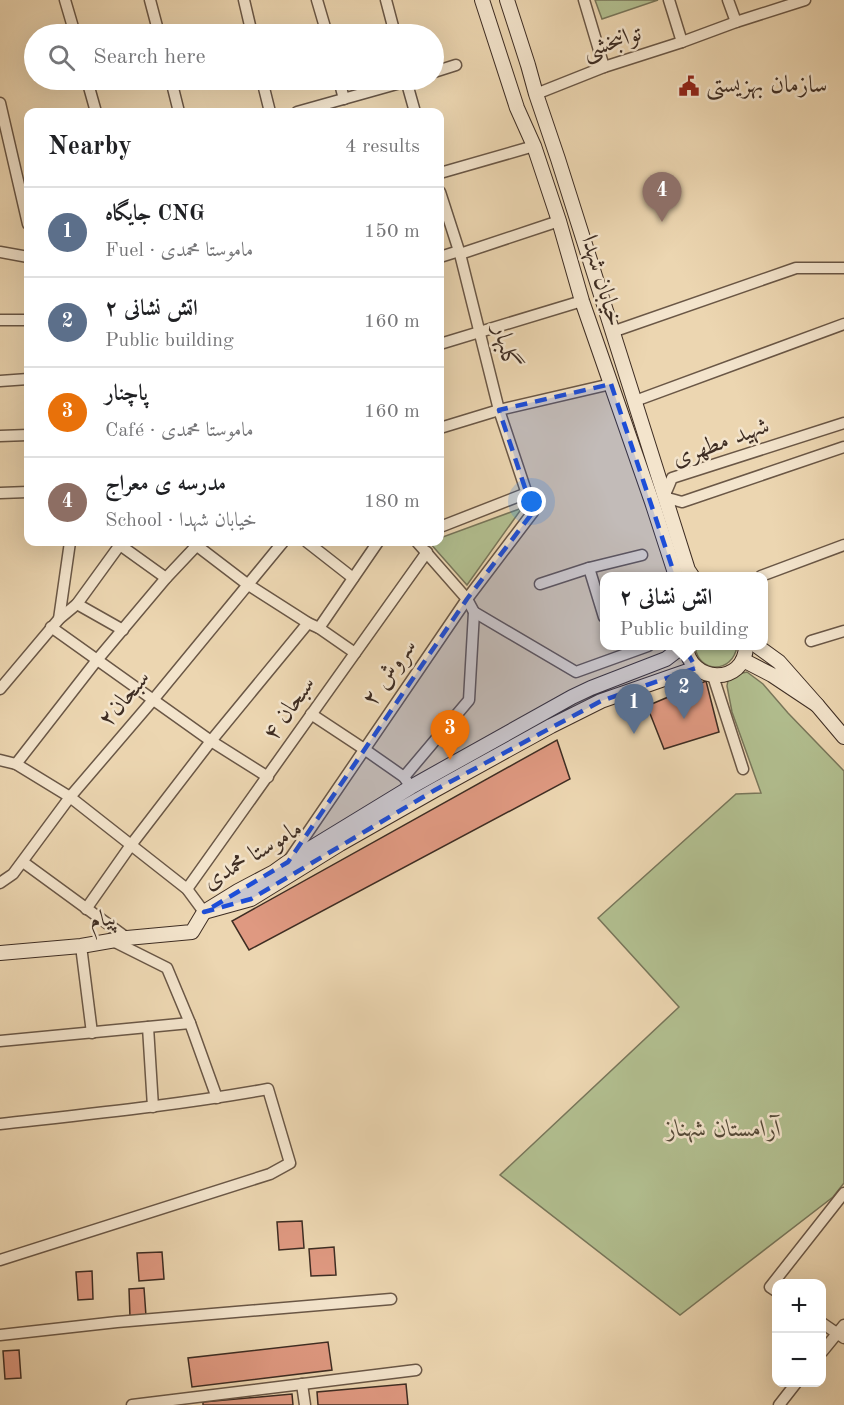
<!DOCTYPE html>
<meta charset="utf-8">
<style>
body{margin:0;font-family:"Old Standard TT",Amiri,serif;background:#f2f2f2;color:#202124}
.controls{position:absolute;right:18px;bottom:18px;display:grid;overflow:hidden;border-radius:12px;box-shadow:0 6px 24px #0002}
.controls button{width:54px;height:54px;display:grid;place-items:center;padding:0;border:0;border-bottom:2px solid #e0e0e0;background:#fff;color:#202124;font:30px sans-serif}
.you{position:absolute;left:532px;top:502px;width:21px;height:21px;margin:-15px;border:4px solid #fff;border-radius:50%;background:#1a73e8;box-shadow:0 0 0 9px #1a73e833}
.badge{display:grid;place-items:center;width:39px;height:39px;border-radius:50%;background:#8f2418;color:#fff;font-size:20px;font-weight:700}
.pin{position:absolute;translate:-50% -50px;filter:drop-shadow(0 2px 3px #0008)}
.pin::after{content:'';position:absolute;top:32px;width:21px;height:18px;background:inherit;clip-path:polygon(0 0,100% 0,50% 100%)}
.popup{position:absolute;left:600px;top:572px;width:168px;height:78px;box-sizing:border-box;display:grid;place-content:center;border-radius:12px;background:#fff;filter:drop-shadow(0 2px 4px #0005);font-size:20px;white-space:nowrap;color:#757577}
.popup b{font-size:22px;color:#202124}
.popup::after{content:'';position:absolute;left:50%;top:100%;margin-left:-12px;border:12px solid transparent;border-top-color:#fff}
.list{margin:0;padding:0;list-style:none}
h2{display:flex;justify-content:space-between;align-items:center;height:78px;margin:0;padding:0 24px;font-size:26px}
h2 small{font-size:20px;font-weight:400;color:#757577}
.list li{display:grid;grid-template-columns:39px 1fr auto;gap:18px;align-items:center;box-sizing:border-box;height:90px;padding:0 24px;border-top:2px solid #e0e0e0}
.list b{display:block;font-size:22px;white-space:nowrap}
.list p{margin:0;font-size:20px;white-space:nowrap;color:#757577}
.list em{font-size:20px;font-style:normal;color:#757577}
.icon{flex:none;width:33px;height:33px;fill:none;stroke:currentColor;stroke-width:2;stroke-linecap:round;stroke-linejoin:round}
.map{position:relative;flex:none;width:844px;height:1405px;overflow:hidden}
.search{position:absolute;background:#fff;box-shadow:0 6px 24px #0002;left:24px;top:24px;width:420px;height:66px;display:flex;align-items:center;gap:15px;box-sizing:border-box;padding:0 21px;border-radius:33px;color:#757577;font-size:22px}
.panel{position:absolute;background:#fff;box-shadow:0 6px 24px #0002;left:24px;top:108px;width:420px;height:438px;border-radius:12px}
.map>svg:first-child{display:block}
</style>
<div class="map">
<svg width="844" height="1405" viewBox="0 0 844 1405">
<rect width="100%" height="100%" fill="#ecd6b1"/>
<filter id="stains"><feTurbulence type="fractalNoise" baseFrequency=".00333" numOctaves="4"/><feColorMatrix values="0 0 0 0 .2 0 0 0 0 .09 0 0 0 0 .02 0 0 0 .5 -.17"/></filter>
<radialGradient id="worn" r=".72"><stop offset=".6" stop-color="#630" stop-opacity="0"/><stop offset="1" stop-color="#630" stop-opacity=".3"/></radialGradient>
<g fill="#b2bf90" stroke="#78765a" stroke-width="1.5">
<polygon points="595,0 658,0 602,19"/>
<polygon points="522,508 467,585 429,542 440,542 440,538"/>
<path d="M695,646H737C733,674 698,674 695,646Z"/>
<polygon points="747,672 763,684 788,713 844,771 844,1183 833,1197 680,1315 500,1175 679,1007 598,918 736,794 761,793 732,712 727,686 728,680 733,675"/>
</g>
<g fill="#df9981" stroke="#3e2d23" stroke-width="1.5">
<polygon points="706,681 719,732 664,749 647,706"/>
<polygon points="557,740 570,779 249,950 232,921"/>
<polygon points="302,1221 304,1248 279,1250 277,1222"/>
<polygon points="334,1247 336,1275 311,1276 309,1249"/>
<polygon points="162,1252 164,1279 139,1281 137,1253"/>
<polygon points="92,1271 93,1299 78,1300 76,1272"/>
<polygon points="144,1288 146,1316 130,1317 129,1289"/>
<polygon points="328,1342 332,1370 192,1387 188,1358"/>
<polygon points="19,1350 21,1378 5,1379 3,1351"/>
<polygon points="406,1384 408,1405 318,1405 317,1392"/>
<polygon points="292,1394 293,1405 203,1405 203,1402"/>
</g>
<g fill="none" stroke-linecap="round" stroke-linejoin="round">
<g stroke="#6a5746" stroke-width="13">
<g id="minor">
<polyline points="65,0 75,34"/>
<polyline points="150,0 159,34"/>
<polyline points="244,0 252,34"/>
<polyline points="317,0 327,34"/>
<polyline points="386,0 395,34"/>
<polyline points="584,0 604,67"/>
<polyline points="669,0 682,42"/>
<polyline points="728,0 736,22"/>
<polyline points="434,72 456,65"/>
<polyline points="87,80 96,112"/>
<polyline points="171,80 179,112"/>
<polyline points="262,80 270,112"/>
<polyline points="339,80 344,99"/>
<polyline points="406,80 415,112"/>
<polyline points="536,94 604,67 682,42 736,22 805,0"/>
<polyline points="0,103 28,224"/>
<polyline points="297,112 411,80"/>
<polyline points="440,173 534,146"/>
<polyline points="0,252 28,257"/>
<polyline points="460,254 559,221"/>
<polyline points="440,257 459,251"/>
<polyline points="0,320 28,320"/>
<polyline points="612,332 796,268 844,268"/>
<polyline points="440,344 582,301"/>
<polyline points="0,381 28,379"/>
<polyline points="635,401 844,324"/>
<polyline points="440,428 499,410 611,384"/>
<polyline points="0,436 28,435"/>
<polyline points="0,493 28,492"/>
<polyline points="664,497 672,478 844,423"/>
<polyline points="664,497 682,502 844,447"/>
<polyline points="440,527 527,493"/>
<polyline points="192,542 247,584 308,623 319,628 355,653"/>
<polyline points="307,542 353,578"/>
<polyline points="120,545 166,578"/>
<polyline points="589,568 604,617"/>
<polyline points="761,576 844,545"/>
<polyline points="540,584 589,568 642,555"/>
<polyline points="77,604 123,630"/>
<polyline points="474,612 576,672 648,646"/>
<polyline points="59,619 70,542"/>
<polyline points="51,627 211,741 268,777"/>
<polyline points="319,628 378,542"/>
<polyline points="811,641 844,631"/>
<polyline points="713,676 743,769"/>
<polyline points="0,689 59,619 77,604 122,542"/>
<polyline points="311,714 364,749 404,777 408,783"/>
<polyline points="0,760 16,764 70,797 187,889 204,912"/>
<polyline points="16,764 97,660 166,578 200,542"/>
<polyline points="404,777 469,700 474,612 467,599 417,542"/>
<polyline points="289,860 467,599 533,512 499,410 460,254 440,192"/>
<polyline points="23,862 127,938"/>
<polyline points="0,883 13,874 70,797 153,700 283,542"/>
<polyline points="187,889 427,552"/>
<polyline points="86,909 131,845 211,741 308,623"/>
<polyline points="113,941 167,968 190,1023 217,1098"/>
<polyline points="81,946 92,1033"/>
<polyline points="148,1027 153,1107"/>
<polyline points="0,1041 190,1023"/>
<path d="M0,1124C89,1114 179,1105 268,1089L290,1163L270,1174L0,1260"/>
<polyline points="776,1291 770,1287 844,1193"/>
<polyline points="822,1323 844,1338"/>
<polyline points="0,1335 117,1322 391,1299"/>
<polyline points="822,1352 844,1325"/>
<polyline points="302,1384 305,1405"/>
<polyline points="132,1405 416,1370"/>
<polyline points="779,1405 797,1382"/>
</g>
</g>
<g stroke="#3e2d23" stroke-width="16">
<g id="secondary">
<polyline points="482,0 517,108 534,146 559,221 582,301 652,502 676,576"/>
<polyline points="507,0 528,65 536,94 558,159 688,570 692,576"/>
<polyline points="683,646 666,659 591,688 572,697 411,787 288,862 274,872 238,891 204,912 251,899 340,844 435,790 551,726 601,701 696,668"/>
<path d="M686,646C689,684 745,686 746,646"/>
<polyline points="743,660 772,675 817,705 779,662 757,646"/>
<polyline points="817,705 844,737"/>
<polyline points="0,953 81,946 127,938 192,932 204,912"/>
</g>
</g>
<use href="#minor" stroke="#f3e4cc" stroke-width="10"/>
<use href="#secondary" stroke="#f3e4cc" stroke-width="14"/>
</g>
<path fill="#1d4ed8" fill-opacity="0.2" stroke="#1d4ed8" stroke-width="4.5" stroke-dasharray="12 8" stroke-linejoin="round" d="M611,384L688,615L687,652L696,668L601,701L435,790L251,899L204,912L288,862L467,599L533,512L499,410Z"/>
<defs>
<g id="civic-bare" transform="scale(1.62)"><path d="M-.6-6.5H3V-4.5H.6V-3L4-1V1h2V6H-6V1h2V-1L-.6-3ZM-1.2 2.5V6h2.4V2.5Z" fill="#8f2418" stroke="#f3e4cc" stroke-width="2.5" paint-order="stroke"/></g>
</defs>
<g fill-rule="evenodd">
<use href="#civic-bare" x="689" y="86"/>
</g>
<g text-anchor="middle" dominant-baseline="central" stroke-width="5" stroke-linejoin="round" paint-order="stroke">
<g font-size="24" fill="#3e2d23" stroke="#f3e4cc">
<text transform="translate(612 43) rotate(-19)">توانبخشی</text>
<text transform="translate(601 281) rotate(73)">خیابان شهدا</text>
<text transform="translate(505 347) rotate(76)">گلبهار</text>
<text transform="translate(721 443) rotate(-20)">شهید مطهری</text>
<text transform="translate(390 673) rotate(-55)">سروش ۲</text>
<text transform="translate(125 699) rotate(-50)">سبحان۲</text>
<text transform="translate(290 709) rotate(-55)">سبحان ۴</text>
<text transform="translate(253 856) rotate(-31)">ماموستا محمدی</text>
<text transform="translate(103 920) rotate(-10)">پیام</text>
</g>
<g font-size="24" fill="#3e2d23" stroke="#f3e4cc" text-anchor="start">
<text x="706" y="86">سازمان بهزیستی</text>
</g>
<g font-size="24" font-style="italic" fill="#554a39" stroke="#f3e4cc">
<text x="724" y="1130">آرامستان شهناز</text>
</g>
</g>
<rect width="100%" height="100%" filter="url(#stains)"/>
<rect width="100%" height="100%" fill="url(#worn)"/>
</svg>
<div class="controls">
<button>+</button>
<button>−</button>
</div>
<div class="you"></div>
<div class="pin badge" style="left:634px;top:734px;background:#5c6f8a">1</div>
<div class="pin badge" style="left:684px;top:719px;background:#5c6f8a">2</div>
<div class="popup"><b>اتش نشانی ۲</b>Public building</div>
<div class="pin badge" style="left:450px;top:760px;background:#e8710a">3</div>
<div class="pin badge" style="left:662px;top:222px;background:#8d6e63">4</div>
<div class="search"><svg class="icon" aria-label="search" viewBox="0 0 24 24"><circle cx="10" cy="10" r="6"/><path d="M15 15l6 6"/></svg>Search here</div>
<section class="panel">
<h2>Nearby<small>4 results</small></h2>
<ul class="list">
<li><span class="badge" style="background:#5c6f8a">1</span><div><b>جایگاه CNG</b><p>Fuel · ماموستا محمدی</p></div><em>150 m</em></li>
<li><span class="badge" style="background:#5c6f8a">2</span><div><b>اتش نشانی ۲</b><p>Public building</p></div><em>160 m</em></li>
<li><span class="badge" style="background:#e8710a">3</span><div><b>پاچنار</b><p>Café · ماموستا محمدی</p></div><em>160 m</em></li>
<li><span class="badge" style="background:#8d6e63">4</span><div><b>مدرسه ی معراج</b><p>School · خیابان شهدا</p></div><em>180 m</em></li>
</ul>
</section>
</div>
